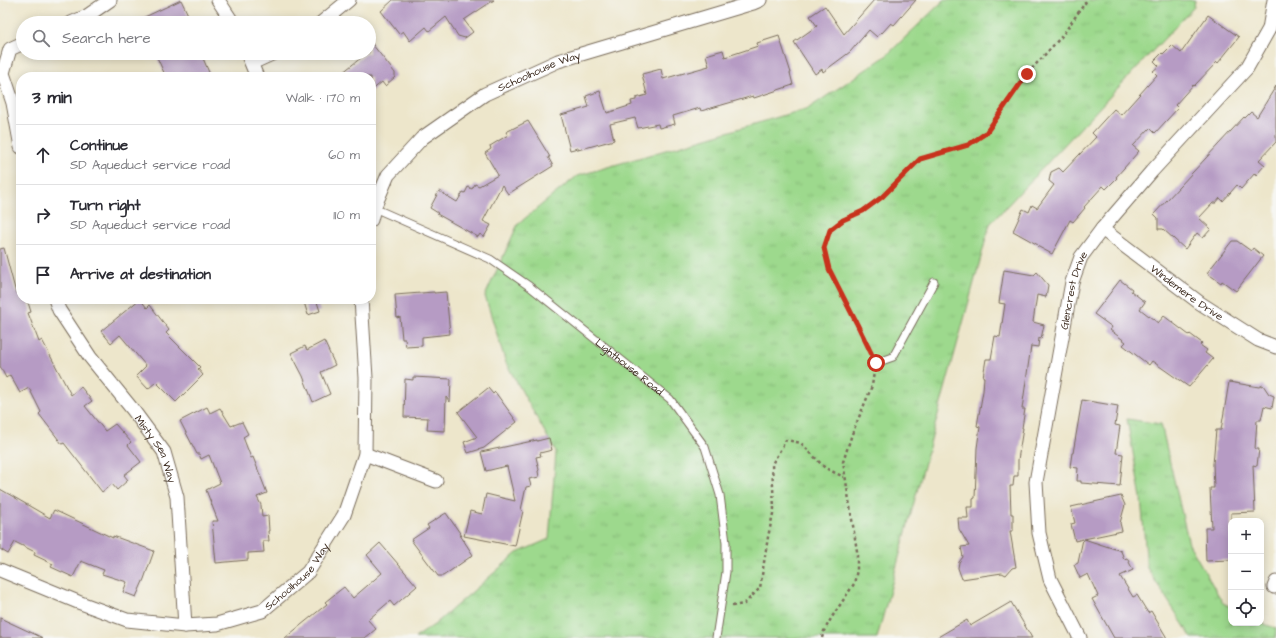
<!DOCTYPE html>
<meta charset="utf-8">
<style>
body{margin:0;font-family:"Architects Daughter",sans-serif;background:#f7f7f7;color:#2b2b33}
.controls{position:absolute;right:12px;bottom:12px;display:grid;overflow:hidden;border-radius:8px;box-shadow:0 2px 10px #0003}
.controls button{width:36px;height:36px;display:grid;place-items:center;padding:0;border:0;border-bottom:1px solid #e1e1e2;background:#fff;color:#2b2b33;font:20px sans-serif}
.stop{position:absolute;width:12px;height:12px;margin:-9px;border:3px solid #c8321e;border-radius:50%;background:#fff}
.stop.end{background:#c8321e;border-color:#fff;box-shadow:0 1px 4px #0008}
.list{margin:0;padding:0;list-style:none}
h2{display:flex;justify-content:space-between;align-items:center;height:52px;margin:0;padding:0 16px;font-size:17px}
h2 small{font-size:13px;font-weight:400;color:#7c7c81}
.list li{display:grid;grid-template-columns:26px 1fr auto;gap:12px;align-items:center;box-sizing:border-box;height:60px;padding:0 16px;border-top:1px solid #e1e1e2}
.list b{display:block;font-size:15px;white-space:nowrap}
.list p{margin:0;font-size:13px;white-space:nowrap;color:#7c7c81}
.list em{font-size:13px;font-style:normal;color:#7c7c81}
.icon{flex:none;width:22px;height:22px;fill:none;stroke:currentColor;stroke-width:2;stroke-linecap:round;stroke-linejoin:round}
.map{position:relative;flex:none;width:1276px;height:638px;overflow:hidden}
.search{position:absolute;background:#fff;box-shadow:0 2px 10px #0003;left:16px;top:16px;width:360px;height:44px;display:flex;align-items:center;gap:10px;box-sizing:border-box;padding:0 14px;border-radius:22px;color:#7c7c81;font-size:15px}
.panel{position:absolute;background:#fff;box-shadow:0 2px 10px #0003;left:16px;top:72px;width:360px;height:232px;border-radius:16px}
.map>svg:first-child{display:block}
</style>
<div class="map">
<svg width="1276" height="638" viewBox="0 0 1276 638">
<defs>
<pattern id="grass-tufts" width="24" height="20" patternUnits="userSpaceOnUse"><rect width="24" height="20" fill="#9dd98d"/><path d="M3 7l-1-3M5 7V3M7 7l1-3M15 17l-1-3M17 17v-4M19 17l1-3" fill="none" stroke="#88ba79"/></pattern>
</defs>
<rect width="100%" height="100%" fill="#f6f6f2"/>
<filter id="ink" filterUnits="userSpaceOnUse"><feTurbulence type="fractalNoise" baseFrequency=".025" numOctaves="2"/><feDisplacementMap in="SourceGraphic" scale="8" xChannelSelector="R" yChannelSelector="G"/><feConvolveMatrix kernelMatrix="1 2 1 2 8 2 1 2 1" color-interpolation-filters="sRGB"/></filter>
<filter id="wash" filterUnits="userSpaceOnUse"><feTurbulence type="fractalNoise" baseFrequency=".012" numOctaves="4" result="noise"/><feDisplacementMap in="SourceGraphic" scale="16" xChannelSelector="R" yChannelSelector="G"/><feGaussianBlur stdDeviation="0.9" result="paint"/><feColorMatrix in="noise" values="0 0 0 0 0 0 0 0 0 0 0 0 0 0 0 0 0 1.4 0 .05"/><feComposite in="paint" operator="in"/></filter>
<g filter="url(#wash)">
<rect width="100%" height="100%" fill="#ede6cb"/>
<g fill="url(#grass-tufts)" stroke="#6c8256">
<polygon points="944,0 1195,0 1194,7 990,224 877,638 415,638 434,625 517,553 549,539 556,452 506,363 485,296 518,224 577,176 809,108 886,56"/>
<polygon points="1127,419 1161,424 1189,544 1223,603 1231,607 1231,623 1261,623 1266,625 1276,628 1276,638 1192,638 1147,568 1141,498"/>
</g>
<g id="blocks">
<g fill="#b69bc4">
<polygon points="181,0 192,23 132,23"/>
<polygon points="393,0 494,0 464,20 473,32 465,38 458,36 446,17 429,31 426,27 410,41 403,31 399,34 381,11"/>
<polygon points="874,0 916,0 894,25 891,23 882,33 881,32 877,37 869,30 850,52 823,72 822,69 815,74 794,42 817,26 810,16 825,6 844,34"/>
<polygon points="1208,15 1239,37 1218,63 1217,62 1194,86 1193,85 1175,105 1178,108 1155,133 1150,128 1133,146 1139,151 1116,177 1117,178 1106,189 1103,186 1084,207 1085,208 1073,222 1070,220 1052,254 1037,246 1038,245 1013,231 1023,209 1029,212 1032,205 1037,208 1054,185 1049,181 1051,172 1059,168 1063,172 1096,137 1092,133 1114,109 1121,115 1157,75 1153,71 1159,66 1154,61 1162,53 1163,54 1172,45 1181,53"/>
<polygon points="779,36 791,73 790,73 793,85 754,98 753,96 701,111 700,108 673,116 675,124 659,128 658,124 638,128 635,118 610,124 614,140 578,150 578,148 570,150 561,115 589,107 586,96 600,91 607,113 632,105 631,101 636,100 636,98 647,95 642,74 661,69 663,79 709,66 706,55 723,50 725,57 758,46 757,43"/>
<polygon points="369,40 395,73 395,77 385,86 382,82 371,91 371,77 337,77 367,53 369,53"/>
<polygon points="155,53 198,53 200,57 202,56 211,77 166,77"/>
<polygon points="1276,86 1276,142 1259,160 1265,165 1256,175 1255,173 1241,189 1237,185 1223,201 1220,198 1216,203 1213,203 1199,218 1211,229 1203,238 1197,233 1185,249 1163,229 1158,229 1158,218 1154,214 1244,117 1245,118 1251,112 1257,117"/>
<polygon points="528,121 550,157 548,157 553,166 508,194 502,185 483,221 491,225 484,237 480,234 478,237 437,214 438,213 430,208 439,191 457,202 463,192 465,193 468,187 472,189 475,184 479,186 498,175 485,153 491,149 490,146 508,135 506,132"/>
<polygon points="1232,241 1237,241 1251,251 1253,248 1263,256 1236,291 1222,281 1221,283 1207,273"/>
<polygon points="4,248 16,293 21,291 21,299 27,299 31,312 28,313 39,342 42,340 71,395 81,387 92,401 85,406 105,431 115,424 131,442 128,445 141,462 124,475 128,480 117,490 112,484 102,492 64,443 62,444 39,414 41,412 29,388 20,393 10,375 6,378 0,366 0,249"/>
<polygon points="1004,270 1034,275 1037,272 1048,285 1046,297 1037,295 1033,322 1044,325 1041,339 1039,338 1038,347 1031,346 1022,409 1025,409 1022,428 1023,428 1018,460 1018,476 1014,476 1013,486 1010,486 1011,514 1013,514 1013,531 1010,531 1016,567 1012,568 1006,575 1002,573 962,579 958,568 959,562 963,557 961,547 969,546 959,529 958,518 968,518 967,507 973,507 973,499 975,498 977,448 980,427 977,426 983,391 984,377 983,377 986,359 991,359 995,336 1000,337 1005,304 999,303"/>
<polygon points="1120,280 1132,289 1131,291 1145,302 1140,309 1158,323 1164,316 1189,335 1190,334 1202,343 1200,345 1207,350 1205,353 1213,359 1189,387 1152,361 1149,365 1123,345 1126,342 1110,330 1112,327 1094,314"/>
<polygon points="434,292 434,293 446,292 450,334 422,337 422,346 406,347 405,339 402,339 400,317 397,318 395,295"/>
<polygon points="140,299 147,308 150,305 169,330 166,333 200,367 198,369 203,375 176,402 156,382 148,389 136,376 146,366 120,335 111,343 101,331"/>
<polygon points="303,299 316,299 320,311 308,315"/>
<polygon points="324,341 335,365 321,372 330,394 313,402 303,376 291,353 305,346 307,350"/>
<polygon points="413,377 451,379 450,402 446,397 445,431 427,430 428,418 404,417 405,379 413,380"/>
<polygon points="1229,382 1259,387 1263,385 1269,394 1274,396 1272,408 1264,406 1261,420 1257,420 1255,449 1259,449 1257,466 1253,465 1255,512 1231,513 1231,560 1206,561 1205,528 1212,528 1210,488 1214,488 1213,464 1216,430 1221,430"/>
<polygon points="488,388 493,394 495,392 517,422 484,448 468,453 464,442 477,437 458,412"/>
<polygon points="1082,400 1118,406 1115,425 1120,426 1116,453 1123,454 1120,486 1081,483 1081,481 1077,481 1078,468 1070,467 1072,453 1073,453"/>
<polygon points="207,407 210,413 220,408 231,426 242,422 248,434 243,437 251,458 253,457 267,493 257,497 261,505 262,517 268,516 269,531 268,531 269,541 263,541 264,552 248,553 248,560 216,563 212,521 218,521 206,490 220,483 209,455 201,459 199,454 197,454 180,421"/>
<polygon points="549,438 552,450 540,453 541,456 536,457 539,470 538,471 539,477 529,479 531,486 526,487 521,510 523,511 515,546 464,536 470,511 482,514 486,494 515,501 507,466 486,471 481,452 537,440 537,441"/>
<polygon points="0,489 50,518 54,510 113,538 113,536 154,551 144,579 136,597 123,592 127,582 102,574 104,570 81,561 73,577 51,567 53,564 34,555 35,552 15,542 8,554 0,549"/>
<polygon points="1121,496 1125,505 1120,523 1122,531 1084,539 1121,551 1124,559 1127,558 1133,570 1120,576 1133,597 1137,595 1148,613 1151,611 1167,638 1114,638 1092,599 1098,596 1088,574 1080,578 1074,565 1078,563 1083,539 1075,541 1071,524 1075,523 1071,507"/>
<polygon points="446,513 462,536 460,535 473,555 443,576 438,576 411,540 429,528 427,525"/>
<polygon points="380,543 417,586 394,606 390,601 369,619 368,620 376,629 365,638 285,638 327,604 325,602 344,587 353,598 382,573 367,555"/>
<polygon points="1011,602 1032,638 936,638 967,620 970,626"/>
<polygon points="0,618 43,638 0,638"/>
</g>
</g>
</g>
<g filter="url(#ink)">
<use href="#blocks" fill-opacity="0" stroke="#796c5b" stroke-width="1"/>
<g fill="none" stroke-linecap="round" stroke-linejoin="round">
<g stroke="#796c5b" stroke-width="9">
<g id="service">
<path id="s1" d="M374,208L490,259L529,286L670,399L705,447L720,495L726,543V572L716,638"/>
<polyline points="876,363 893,357 934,282"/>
</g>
</g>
<g stroke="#796c5b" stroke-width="15">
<g id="minor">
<polyline points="218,0 233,23"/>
<polyline points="71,23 87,16 110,0"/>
<polyline points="321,23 349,0"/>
<polyline points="247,53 257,77"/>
<polyline points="252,63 274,53"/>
<polyline points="21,147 13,103 3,73 10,49 23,43"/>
<path id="s2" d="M371,220L374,208L388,175L422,138L485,94L558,61L753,3L760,0"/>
<path id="s3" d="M1102,229L1200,303L1258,340L1276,347"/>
<path id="s4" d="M55,299L59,310L90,357L133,410L164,452L177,497L185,626"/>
<polyline points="365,454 436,481"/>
<path id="s5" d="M0,570L78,602L127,620L185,626L217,624L262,611L308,572L344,515L365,454L366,378L361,299"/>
<polyline points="1274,587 1276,582"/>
<path id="s6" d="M1080,638L1050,579L1039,533L1036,482L1072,282L1081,257L1102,229L1152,171L1247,68L1269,29L1274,0"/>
</g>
</g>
<g stroke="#796c5b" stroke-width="2.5" stroke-dasharray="3 3" stroke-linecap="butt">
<polyline points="872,354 857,324 829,269 824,248 830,230 843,220 863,211 882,197 920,159 968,145 986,133 1027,74 1062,36 1087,0"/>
<polyline points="732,606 744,604 760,588 768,537 774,509 772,464 786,440 801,443 825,468 844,477"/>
<polyline points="822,638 824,631 832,617 854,584 857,570 857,551 843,462 852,434 872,386 874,372"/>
</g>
<use href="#service" stroke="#fff" stroke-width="7"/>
<use href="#minor" stroke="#fff" stroke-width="13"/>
</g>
</g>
<g fill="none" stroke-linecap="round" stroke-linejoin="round" filter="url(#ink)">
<polyline stroke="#c8321e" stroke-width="5" points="876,363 857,324 829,269 824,248 830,230 843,220 863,211 882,197 920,159 968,145 986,133 1027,74"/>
</g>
<g text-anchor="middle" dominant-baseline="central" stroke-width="3" stroke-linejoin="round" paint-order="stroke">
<g font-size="11" fill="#3b2a1e" stroke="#f6f6f2">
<text stroke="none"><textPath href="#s2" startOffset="234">Schoolhouse Way</textPath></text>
<text stroke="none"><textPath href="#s6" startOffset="360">Glencrest Drive</textPath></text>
<text stroke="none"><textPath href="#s3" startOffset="106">Windemere Drive</textPath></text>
<text stroke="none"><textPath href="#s1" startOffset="303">Lighthouse Road</textPath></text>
<text stroke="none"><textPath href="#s4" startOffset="182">Misty Sea Way</textPath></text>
<text stroke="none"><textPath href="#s5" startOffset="323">Schoolhouse Way</textPath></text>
</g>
</g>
</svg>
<div class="controls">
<button>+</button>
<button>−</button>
<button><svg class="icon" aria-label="locate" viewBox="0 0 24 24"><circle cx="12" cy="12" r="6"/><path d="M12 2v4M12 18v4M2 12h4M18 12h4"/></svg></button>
</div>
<div class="stop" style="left:876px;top:363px"></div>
<div class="stop end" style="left:1027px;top:74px"></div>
<div class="search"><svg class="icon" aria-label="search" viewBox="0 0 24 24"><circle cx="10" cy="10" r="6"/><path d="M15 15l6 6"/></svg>Search here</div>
<section class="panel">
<h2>3 min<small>Walk · 170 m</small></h2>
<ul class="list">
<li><svg class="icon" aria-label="ahead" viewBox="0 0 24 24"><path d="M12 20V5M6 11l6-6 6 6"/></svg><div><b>Continue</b><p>SD Aqueduct service road</p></div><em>60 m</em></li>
<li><svg class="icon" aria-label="right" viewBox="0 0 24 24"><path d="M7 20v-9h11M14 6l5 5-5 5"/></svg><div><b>Turn right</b><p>SD Aqueduct service road</p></div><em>110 m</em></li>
<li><svg class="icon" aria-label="arrive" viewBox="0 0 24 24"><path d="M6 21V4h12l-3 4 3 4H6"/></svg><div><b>Arrive at destination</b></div></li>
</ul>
</section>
</div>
